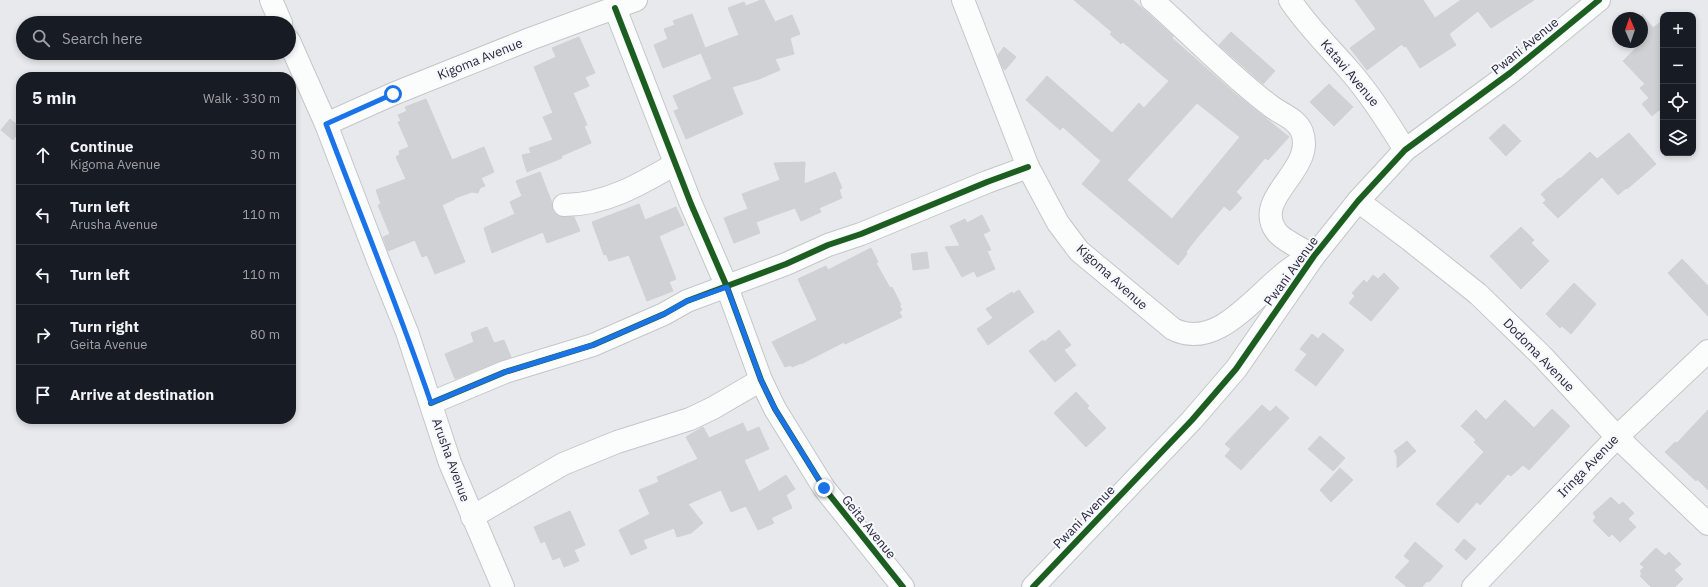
<!DOCTYPE html>
<meta charset="utf-8">
<style>
body{margin:0;font-family:"IBM Plex Sans",sans-serif;background:#20242c;color:#f1f3f6}
.controls{position:absolute;right:12px;top:12px;display:grid;overflow:hidden;border-radius:8px;box-shadow:0 2px 6px #0003}
.controls button{width:36px;height:36px;display:grid;place-items:center;padding:0;border:0;border-bottom:1px solid #363941;background:#171b24;color:#f1f3f6;font:20px sans-serif}
.compass{position:absolute;left:1612px;top:12px;width:36px;height:36px;border-radius:50%;background:#171b24;box-shadow:0 2px 6px #0003;rotate:358deg}
.stop{position:absolute;width:12px;height:12px;margin:-9px;border:3px solid #1a73e8;border-radius:50%;background:#fff}
.stop.end{background:#1a73e8;border-color:#fff;box-shadow:0 1px 4px #0008}
.list{margin:0;padding:0;list-style:none}
h2{display:flex;justify-content:space-between;align-items:center;height:52px;margin:0;padding:0 16px;font-size:17px}
h2 small{font-size:13px;font-weight:400;color:#9ea1a6}
.list li{display:grid;grid-template-columns:26px 1fr auto;gap:12px;align-items:center;box-sizing:border-box;height:60px;padding:0 16px;border-top:1px solid #363941}
.list b{display:block;font-size:15px;white-space:nowrap}
.list p{margin:0;font-size:13px;white-space:nowrap;color:#9ea1a6}
.list em{font-size:13px;font-style:normal;color:#9ea1a6}
.icon{flex:none;width:22px;height:22px;fill:none;stroke:currentColor;stroke-width:2;stroke-linecap:round;stroke-linejoin:round}
.map{position:relative;flex:none;width:1708px;height:587px;overflow:hidden}
.search{position:absolute;background:#171b24;box-shadow:0 2px 6px #0003;left:16px;top:16px;width:280px;height:44px;display:flex;align-items:center;gap:10px;box-sizing:border-box;padding:0 14px;border-radius:22px;color:#9ea1a6;font-size:15px}
.panel{position:absolute;background:#171b24;box-shadow:0 2px 6px #0003;left:16px;top:72px;width:280px;height:352px;border-radius:16px}
.map>svg:first-child{display:block}
</style>
<div class="map">
<svg width="1708" height="587" viewBox="0 0 1708 587">
<rect width="100%" height="100%" fill="#e7e9ec"/>
<g fill="#cfd1d4" stroke="#d0d1d5" fill-rule="evenodd">
<polygon points="761,0 764,0 775,22 792,15 800,34 790,38 794,54 775,59 780,70 759,79 732,87 743,114 686,139 674,111 679,109 673,96 712,79 701,53 663,68 654,45 668,39 664,29 675,25 673,21 692,14 705,48 739,35 728,8 744,2 746,6"/>
<path d="M1074,0H1133L1173,36L1172,38L1232,91L1289,137L1268,160L1265,158L1236,192L1242,198L1230,211L1224,206L1196,239L1186,252L1187,254L1178,265L1082,184L1101,161L1063,127L1060,130L1026,100L1047,76L1112,133L1139,103L1144,108L1169,81L1123,42L1121,44L1110,34L1112,32ZM1197,103L1240,137L1172,219L1127,180Z"/>
<polygon points="1355,0 1423,0 1435,18 1461,0 1534,0 1491,28 1478,11 1449,34 1456,45 1420,68 1406,46 1404,47 1402,44 1367,70 1350,48 1376,29"/>
<polygon points="1642,14 1653,28 1663,20 1663,114 1659,110 1652,116 1642,104 1649,98 1640,88 1645,84 1623,61 1642,42"/>
<polygon points="1231,32 1275,71 1263,84 1219,45"/>
<polygon points="579,37 595,73 585,77 589,86 573,93 587,125 584,126 591,143 561,156 562,158 527,172 522,155 531,153 529,148 553,140 543,117 553,113 534,67 556,57 552,48"/>
<polygon points="1004,47 1016,57 1005,70 1003,68 998,55"/>
<polygon points="1329,84 1353,107 1334,126 1310,102"/>
<polygon points="426,99 452,160 484,147 494,172 481,178 485,186 480,188 478,193 472,192 455,198 455,199 442,205 465,262 435,274 427,255 422,257 415,240 388,251 383,237 390,234 378,205 381,204 376,190 406,179 396,157 400,154 399,151 409,147 398,122 401,121 398,115 407,111 405,107"/>
<polygon points="10,119 21,128 13,140 1,130"/>
<polygon points="1504,124 1521,141 1506,156 1489,138"/>
<polygon points="1629,133 1656,164 1627,189 1626,188 1618,195 1602,177 1558,218 1543,203 1546,200 1541,194 1559,178 1560,179 1590,152 1597,159"/>
<polygon points="805,162 804,184 835,172 842,188 839,190 842,198 819,208 821,212 801,221 795,208 756,222 760,233 734,243 724,218 748,209 742,194 780,180 774,163"/>
<polygon points="540,172 552,203 553,212 559,216 574,217 580,231 547,243 543,232 492,253 484,228 515,214 510,202 522,196 516,181"/>
<polygon points="639,204 645,220 676,207 684,225 659,236 676,279 669,282 673,291 647,301 629,255 609,261 606,254 604,255 592,222"/>
<polygon points="982,215 990,231 983,234 991,250 987,251 995,269 977,277 974,271 962,277 945,247 960,246 950,226 965,219 967,223"/>
<polygon points="1521,227 1534,240 1531,243 1549,261 1521,289 1490,256"/>
<polygon points="871,248 878,262 876,263 890,288 892,287 901,305 899,305 902,310 899,312 902,317 845,344 844,342 801,364 801,363 792,367 791,365 785,367 772,342 817,320 798,279 826,266 828,270"/>
<polygon points="927,252 929,268 913,270 911,254"/>
<polygon points="1682,259 1708,286 1708,316 1668,273"/>
<polygon points="1384,273 1399,288 1371,321 1349,303 1355,296 1352,293 1364,280 1367,283 1373,275 1378,279"/>
<polygon points="1574,283 1596,304 1571,334 1562,326 1560,328 1546,314"/>
<polygon points="1019,290 1034,312 988,345 977,329 993,318 986,309 1012,292 1013,294"/>
<polygon points="487,327 494,343 504,340 511,357 455,379 445,354 474,342 471,333"/>
<polygon points="1059,330 1071,345 1064,350 1076,365 1055,382 1029,351 1043,340 1044,342"/>
<polygon points="1323,333 1344,350 1316,386 1295,370 1307,354 1300,349 1312,334 1318,339"/>
<polygon points="1076,392 1089,406 1087,408 1106,428 1086,447 1054,413"/>
<polygon points="1505,400 1534,428 1552,409 1570,426 1529,470 1523,465 1511,476 1508,474 1480,505 1477,502 1458,523 1436,504 1484,452 1474,442 1476,440 1461,426 1476,410 1486,420"/>
<polygon points="1262,405 1270,412 1276,406 1289,418 1241,470 1225,456 1231,449 1225,444"/>
<polygon points="1708,410 1708,490 1697,479 1696,481 1665,452 1675,442 1677,443"/>
<polygon points="743,423 747,432 759,427 769,449 744,460 759,492 786,475 795,489 786,495 792,508 771,518 774,523 758,530 746,506 731,512 721,490 688,504 703,523 691,533 677,537 674,528 643,540 647,548 631,555 619,530 650,514 639,490 659,482 657,477 698,459 686,437 703,427 709,438"/>
<polygon points="1320,436 1345,458 1333,471 1308,449"/>
<polygon points="1407,441 1416,451 1397,468 1397,456 1394,451"/>
<polygon points="1340,468 1353,480 1331,502 1320,490"/>
<polygon points="1611,497 1619,505 1623,502 1634,513 1628,519 1636,527 1620,542 1612,534 1609,537 1593,521 1596,517 1593,513"/>
<polygon points="570,511 585,545 574,550 579,561 564,567 560,557 553,560 545,541 541,543 534,527"/>
<polygon points="1464,539 1476,549 1466,560 1455,550"/>
<polygon points="1415,542 1443,566 1429,582 1427,581 1422,587 1407,587 1395,577 1410,561 1404,556"/>
<polygon points="1656,548 1665,556 1669,552 1681,564 1674,570 1683,579 1675,587 1651,587 1640,576 1642,574 1640,571 1644,567 1640,564"/>
</g>
<g fill="none" stroke-linecap="round" stroke-linejoin="round">
<g stroke="#c5c6c9" stroke-width="24">
<g id="minor">
<polyline points="271,0 281,23"/>
<path d="M963,0L1028,167L1058,223L1079,251L1173,329C1225,355 1266,274 1309,258"/>
<path d="M1152,0C1192,35 1229,75 1272,107C1283,115 1297,119 1302,132C1316,170 1252,197 1276,231C1282,240 1304,250 1314,256"/>
<path d="M1290,0C1307,26 1329,47 1349,70C1371,95 1388,122 1405,150"/>
<polyline points="615,8 691,204 727,287 761,380 775,409 824,488 903,587"/>
<polyline points="289,41 326,124 378,260 407,332 450,463 503,587"/>
<polyline points="326,124 393,94 530,39 636,0"/>
<polyline points="1358,201 1410,240 1478,294 1542,356 1617,437 1708,524"/>
<path d="M564,205C605,205 641,184 675,164"/>
<polyline points="431,403 505,372 593,345 664,314 687,301 786,264 828,245 861,234 987,182 1028,167"/>
<polyline points="472,517 563,464 617,442 690,419 713,408 761,380"/>
<polyline points="1033,587 1192,420 1236,369 1314,256 1358,201 1405,150 1510,73 1599,0"/>
<polyline points="1473,587 1617,437 1708,351"/>
</g>
</g>
<use href="#minor" stroke="#fbfcfc" stroke-width="22"/>
<g stroke="#f6f7fa" stroke-width="8">
<g id="cycleway">
<polyline points="615,8 691,204 727,287 761,380 775,409 824,488 903,587"/>
<polyline points="431,403 505,372 593,345 664,314 687,301 786,264 828,245 861,234 987,182 1028,167"/>
<polyline points="1033,587 1192,420 1236,369 1314,256 1358,201 1405,150 1510,73 1599,0"/>
</g>
</g>
<use href="#cycleway" stroke="#1b5e20" stroke-width="6"/>
</g>
<g fill="none" stroke-linecap="round" stroke-linejoin="round">
<path stroke="#1a73e8" stroke-width="5" d="M393,94L326,124C361,217 399,309 431,403L505,372L593,345L664,314L687,301L727,287L761,380L775,409L824,488"/>
</g>
<g text-anchor="middle" dominant-baseline="central" stroke-width="4" stroke-linejoin="round" paint-order="stroke">
<g font-size="13" fill="#27283d" stroke="#f6f7fa">
<text transform="translate(1525 46) rotate(-39)">Pwani Avenue</text>
<text transform="translate(480 59) rotate(-22)">Kigoma Avenue</text>
<text transform="translate(1350 73) rotate(50)">Katavi Avenue</text>
<text transform="translate(1291 271) rotate(-54)">Pwani Avenue</text>
<text transform="translate(1112 277) rotate(42)">Kigoma Avenue</text>
<text transform="translate(1539 355) rotate(46)">Dodoma Avenue</text>
<text transform="translate(451 460) rotate(70)">Arusha Avenue</text>
<text transform="translate(1588 466) rotate(-46)">Iringa Avenue</text>
<text transform="translate(1084 517) rotate(-46)">Pwani Avenue</text>
<text transform="translate(869 527) rotate(51)">Geita Avenue</text>
</g>
</g>
</svg>
<div class="controls">
<button>+</button>
<button>−</button>
<button><svg class="icon" aria-label="locate" viewBox="0 0 24 24"><circle cx="12" cy="12" r="6"/><path d="M12 2v4M12 18v4M2 12h4M18 12h4"/></svg></button>
<button><svg class="icon" aria-label="layers" viewBox="0 0 24 24"><path d="M12 4l9 5-9 5-9-5zM3 14l9 5 9-5"/></svg></button>
</div>
<svg class="compass" viewBox="-18 -18 36 36"><path d="M0-13l5 13h-10z" fill="#e53935"/><path d="M0 13l5-13h-10z" fill="#9ea1a6"/></svg>
<div class="stop" style="left:393px;top:94px"></div>
<div class="stop end" style="left:824px;top:488px"></div>
<div class="search"><svg class="icon" aria-label="search" viewBox="0 0 24 24"><circle cx="10" cy="10" r="6"/><path d="M15 15l6 6"/></svg>Search here</div>
<section class="panel">
<h2>5 min<small>Walk · 330 m</small></h2>
<ul class="list">
<li><svg class="icon" aria-label="ahead" viewBox="0 0 24 24"><path d="M12 20V5M6 11l6-6 6 6"/></svg><div><b>Continue</b><p>Kigoma Avenue</p></div><em>30 m</em></li>
<li><svg class="icon" aria-label="left" viewBox="0 0 24 24"><path d="M17 20v-9H6M10 6l-5 5 5 5"/></svg><div><b>Turn left</b><p>Arusha Avenue</p></div><em>110 m</em></li>
<li><svg class="icon" aria-label="left" viewBox="0 0 24 24"><path d="M17 20v-9H6M10 6l-5 5 5 5"/></svg><div><b>Turn left</b></div><em>110 m</em></li>
<li><svg class="icon" aria-label="right" viewBox="0 0 24 24"><path d="M7 20v-9h11M14 6l5 5-5 5"/></svg><div><b>Turn right</b><p>Geita Avenue</p></div><em>80 m</em></li>
<li><svg class="icon" aria-label="arrive" viewBox="0 0 24 24"><path d="M6 21V4h12l-3 4 3 4H6"/></svg><div><b>Arrive at destination</b></div></li>
</ul>
</section>
</div>
